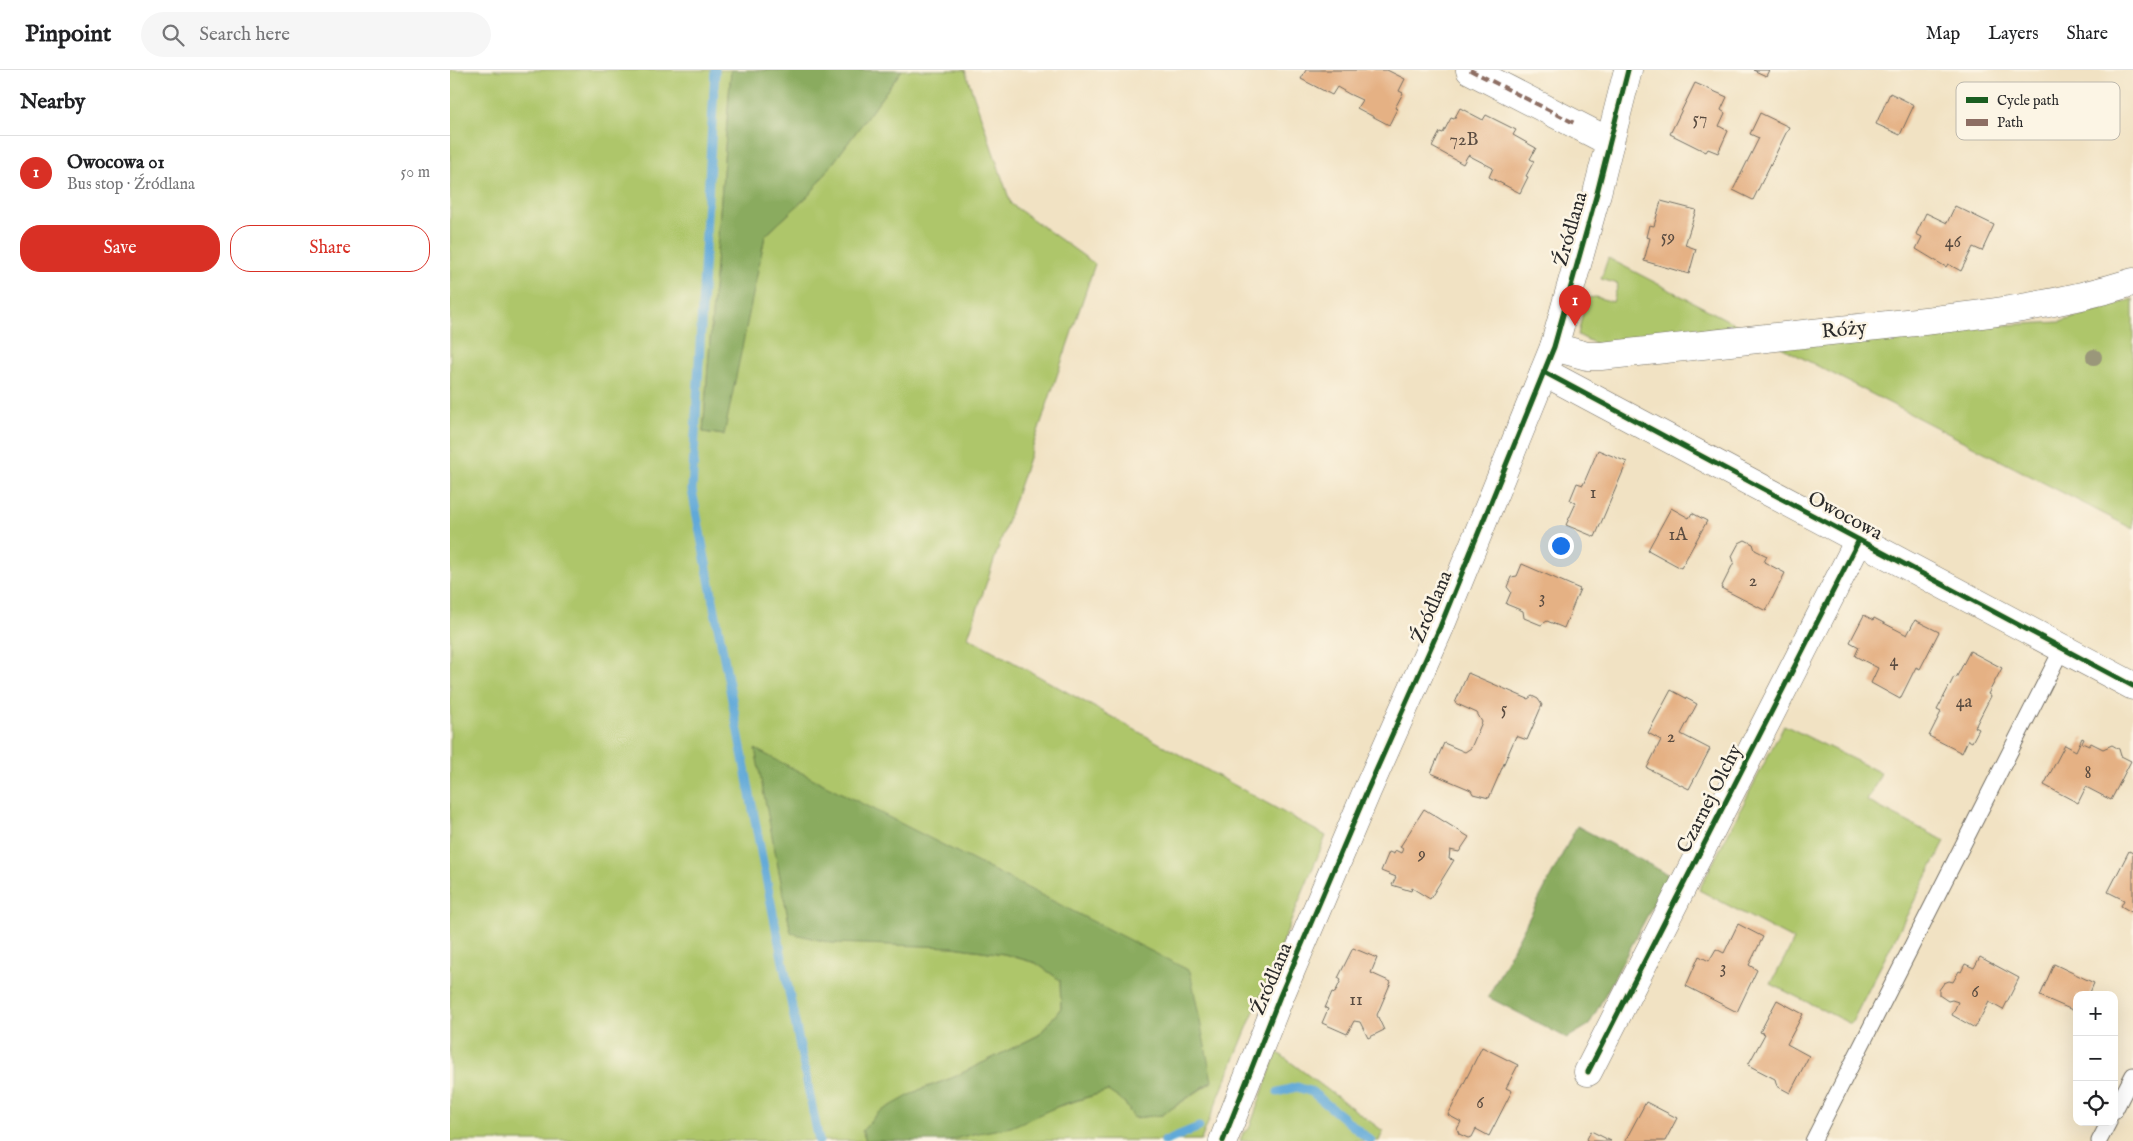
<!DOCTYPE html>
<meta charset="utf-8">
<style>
body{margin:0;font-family:"IM FELL English",serif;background:#f6f6f6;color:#202124}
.controls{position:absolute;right:15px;bottom:15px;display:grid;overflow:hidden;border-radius:10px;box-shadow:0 5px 20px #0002}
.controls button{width:45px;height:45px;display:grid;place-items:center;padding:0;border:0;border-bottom:1px solid #e0e0e0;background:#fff;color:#202124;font:25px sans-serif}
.you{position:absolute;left:1110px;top:475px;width:18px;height:18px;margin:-12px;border:4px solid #fff;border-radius:50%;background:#1a73e8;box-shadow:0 0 0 8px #1a73e833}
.badge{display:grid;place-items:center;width:32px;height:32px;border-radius:50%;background:#d93025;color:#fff;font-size:16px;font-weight:700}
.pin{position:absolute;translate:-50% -41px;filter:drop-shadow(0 1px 2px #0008)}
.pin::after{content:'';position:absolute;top:26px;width:18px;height:15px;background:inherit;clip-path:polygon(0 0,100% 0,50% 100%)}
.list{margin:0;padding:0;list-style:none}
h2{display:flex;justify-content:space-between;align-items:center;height:65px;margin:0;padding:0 20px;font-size:21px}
h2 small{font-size:16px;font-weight:400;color:#757577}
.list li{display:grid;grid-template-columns:32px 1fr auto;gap:15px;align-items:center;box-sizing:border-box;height:75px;padding:0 20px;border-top:1px solid #e0e0e0}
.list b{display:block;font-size:19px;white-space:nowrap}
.list p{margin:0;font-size:16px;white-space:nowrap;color:#757577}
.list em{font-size:16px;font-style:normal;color:#757577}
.actions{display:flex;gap:10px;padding:15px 20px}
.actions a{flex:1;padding:11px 0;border:1px solid #d93025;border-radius:20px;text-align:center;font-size:18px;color:#d93025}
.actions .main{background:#d93025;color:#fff}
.icon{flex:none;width:28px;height:28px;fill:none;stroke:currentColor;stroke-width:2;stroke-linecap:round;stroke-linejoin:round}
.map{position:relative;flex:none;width:1683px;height:1071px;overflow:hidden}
header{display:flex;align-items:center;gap:30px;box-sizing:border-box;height:70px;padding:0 25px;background:#fff;border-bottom:1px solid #e0e0e0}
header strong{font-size:24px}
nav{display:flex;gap:28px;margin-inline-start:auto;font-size:18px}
.search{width:350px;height:45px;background:#f6f6f6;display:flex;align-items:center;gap:12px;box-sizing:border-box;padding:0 18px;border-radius:28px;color:#757577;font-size:19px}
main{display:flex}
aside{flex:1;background:#fff}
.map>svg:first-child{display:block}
</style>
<header>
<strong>Pinpoint</strong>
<div class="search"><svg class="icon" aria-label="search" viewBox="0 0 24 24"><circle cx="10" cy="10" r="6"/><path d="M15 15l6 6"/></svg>Search here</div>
<nav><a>Map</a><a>Layers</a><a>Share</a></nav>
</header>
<main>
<aside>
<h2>Nearby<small></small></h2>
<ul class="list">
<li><span class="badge">1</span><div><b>Owocowa 01</b><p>Bus stop · Źródlana</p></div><em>50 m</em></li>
</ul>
<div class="actions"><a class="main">Save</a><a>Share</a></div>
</aside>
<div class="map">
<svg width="1683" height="1071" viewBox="0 0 1683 1071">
<rect width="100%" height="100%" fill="#fcf5e5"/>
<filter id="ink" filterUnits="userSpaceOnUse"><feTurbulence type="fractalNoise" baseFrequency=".02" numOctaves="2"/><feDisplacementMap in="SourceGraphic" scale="10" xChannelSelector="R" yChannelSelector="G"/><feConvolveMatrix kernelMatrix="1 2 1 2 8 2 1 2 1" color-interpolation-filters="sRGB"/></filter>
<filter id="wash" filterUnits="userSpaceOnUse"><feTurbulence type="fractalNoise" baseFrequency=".0096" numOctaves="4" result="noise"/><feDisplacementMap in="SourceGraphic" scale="20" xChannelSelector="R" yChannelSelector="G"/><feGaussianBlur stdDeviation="1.12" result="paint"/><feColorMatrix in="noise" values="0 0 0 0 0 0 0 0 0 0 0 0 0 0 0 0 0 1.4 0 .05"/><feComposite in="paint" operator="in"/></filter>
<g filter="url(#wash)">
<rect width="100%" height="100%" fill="#f1e2c3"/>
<g fill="#aec66b" stroke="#6c784b">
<polygon points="0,0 281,0 253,362 273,365 315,166 360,124 452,0 515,0 561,134 645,194 518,567 876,766 751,1070 497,1071 658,1021 674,1032 684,1048 712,1045 762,1012 306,680 341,863 430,874 503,877 554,884 586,893 610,910 611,938 589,965 502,1008 469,1020 412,1061 416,1071 0,1071"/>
<polygon points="1158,188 1289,256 1148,275 1128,265 1136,228 1146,227 1163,232 1168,214 1151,209"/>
<polygon points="1683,229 1683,459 1327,275 1537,256 1610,252"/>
<polygon points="1334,655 1431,703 1417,731 1495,771 1401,954 1321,914 1344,870 1249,820"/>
<polygon points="827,982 933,1061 929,1071 790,1071 793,1063 799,1059"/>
</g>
<g fill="#8aab5f" stroke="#5a6b45">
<polygon points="281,0 452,0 360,124 315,166 274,365 253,362"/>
<polygon points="305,679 740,901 762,1011 712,1045 684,1048 674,1032 658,1021 611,1035 561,1057 523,1064 497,1071 416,1071 412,1061 428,1043 469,1020 502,1008 589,965 611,938 610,910 586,893 554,884 503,877 381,873 341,863"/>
<polygon points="1127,756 1219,805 1139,955 1117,968 1038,927"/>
</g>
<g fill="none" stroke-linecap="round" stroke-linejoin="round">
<g stroke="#61a9d8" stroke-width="9">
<polyline points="265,0 242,420 315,803 369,1071"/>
<polyline points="828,1022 847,1017 862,1022 921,1071"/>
<polyline points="715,1071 749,1057"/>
</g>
</g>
<g id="blocks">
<g fill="#e5b184">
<polygon points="856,0 937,0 955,9 949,21 953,23 945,38 947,39 939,55 907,38 912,30 899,24 887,17 882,25 851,9"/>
<polygon points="1303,0 1319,0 1316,6"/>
<polygon points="1245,13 1277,27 1271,40 1275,43 1269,56 1278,61 1268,83 1258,79 1256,82 1220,64"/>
<polygon points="1440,23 1464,35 1450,65 1426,54"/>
<polygon points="1010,38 1033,50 1036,45 1066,60 1063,65 1086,78 1080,89 1084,91 1076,106 1078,107 1070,123 1039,107 1043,98 1018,85 1013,94 982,77 990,62 993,63 1001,48 1004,49"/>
<polygon points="1310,43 1339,57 1303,130 1283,120 1309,68 1300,64"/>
<polygon points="1211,131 1246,140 1235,175 1246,179 1239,204 1194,191 1200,168 1196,167 1199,155 1204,156"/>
<polygon points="1505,136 1544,155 1532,181 1523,177 1511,201 1498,194 1496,197 1466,179 1472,167 1466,164 1476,143 1497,153"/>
<polygon points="1148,380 1177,392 1145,467 1116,455 1126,433 1120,430 1127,413 1133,415"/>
<polygon points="1221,438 1239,448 1242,443 1257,451 1231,498 1198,480"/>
<polygon points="1295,470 1303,474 1305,480 1317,486 1314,492 1335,503 1316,541 1271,518 1284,492 1282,486 1289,473"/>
<polygon points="1072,494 1130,519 1114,558 1097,551 1091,555 1074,548 1073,541 1056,534 1061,522 1057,517 1061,507 1067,506"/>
<polygon points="1414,545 1423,550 1424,548 1457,565 1465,550 1489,562 1470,599 1466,597 1450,629 1421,613 1428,598 1405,586 1409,577 1400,572"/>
<polygon points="1520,581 1552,598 1538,624 1541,626 1525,657 1529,659 1522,672 1518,670 1512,683 1479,666 1491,642 1487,640 1504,607 1506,608"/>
<polygon points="1018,603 1078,629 1082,626 1088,629 1092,635 1077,670 1066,666 1039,728 1023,724 1021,720 981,703 994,673 1015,682 1021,678 1032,652 1027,643 1005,633"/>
<polygon points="1221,620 1247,634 1231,664 1260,679 1239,719 1197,698 1211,670 1198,663"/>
<polygon points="1632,668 1634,669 1632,673 1639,676 1641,673 1653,679 1662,675 1669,679 1671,686 1681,691 1661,730 1636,717 1628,733 1594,715 1615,675 1626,681"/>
<polygon points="974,739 1019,767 1009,782 1000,780 999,789 1004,790 980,829 962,818 961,821 942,815 946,807 931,801 939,782 944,784 945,780 951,783 953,779 950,777"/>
<polygon points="1679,781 1683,783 1683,843 1671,836 1674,830 1658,822"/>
<polygon points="1288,854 1313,867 1299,895 1307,900 1287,942 1236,916 1249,886 1259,891 1266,879 1274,883"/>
<polygon points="903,878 927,888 921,903 941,912 927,945 934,960 918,968 910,952 904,951 897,964 872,953 878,939 875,938 882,922 885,923 891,910 888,908"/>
<polygon points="1530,887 1569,908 1553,940 1539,932 1525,958 1502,945 1508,932 1502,930 1498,931 1489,925 1489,920 1494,913 1499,911 1503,912 1509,901 1511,902 1515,894 1524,898"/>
<polygon points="1604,894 1644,913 1639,925 1627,925 1627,942 1590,926"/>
<polygon points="1327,930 1353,944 1337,974 1359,986 1340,1023 1327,1016 1325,1009 1298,995 1315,964 1310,962"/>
<polygon points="1032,977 1068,995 1056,1018 1062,1021 1039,1066 1026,1059 1022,1067 1018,1068 1009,1064 1007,1059 1011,1052 998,1045"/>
<polygon points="1196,1032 1227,1048 1215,1071 1175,1071"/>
<polygon points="1141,1061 1161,1071 1136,1071"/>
</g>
</g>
</g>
<g filter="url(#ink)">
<use href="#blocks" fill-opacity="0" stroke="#706b60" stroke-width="1"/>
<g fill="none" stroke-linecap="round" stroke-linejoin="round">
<g stroke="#706b60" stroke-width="17">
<g id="service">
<polyline points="1664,1042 1683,1005"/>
<polyline points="1363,1071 1612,579"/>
<polyline points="1649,1071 1659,1052"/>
</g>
</g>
<g stroke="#706b60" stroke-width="29">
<g id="minor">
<polyline points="1020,0 1160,72"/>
<path d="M1104,277L1137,286H1151C1240,276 1329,267 1418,257C1507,248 1597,239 1683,212"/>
<polyline points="1094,302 1683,616"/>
<polyline points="1138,1002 1409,470"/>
<polyline points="773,1071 830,926 917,721 990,557 1104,277 1147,123 1178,0"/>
</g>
</g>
<use href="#service" stroke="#fff" stroke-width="15"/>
<use href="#minor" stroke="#fff" stroke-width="28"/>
<polyline stroke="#8d6e63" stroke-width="4" stroke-dasharray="8 4" stroke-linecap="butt" points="1020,0 1126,54"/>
<g stroke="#fcf5e5" stroke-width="8">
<g id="cycleway">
<polyline points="1094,302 1683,616"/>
<polyline points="1138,1002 1409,470"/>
<polyline points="773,1071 830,926 917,721 990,557 1104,277 1147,123 1178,0"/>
</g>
</g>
<use href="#cycleway" stroke="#1b5e20" stroke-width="5"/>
</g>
<circle fill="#9a977a" cx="1644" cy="287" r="8"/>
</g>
<g text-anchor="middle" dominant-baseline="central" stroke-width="5" stroke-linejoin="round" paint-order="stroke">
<g font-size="18" fill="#5a4c41">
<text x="1250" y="49">57</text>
<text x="1014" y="70">72B</text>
<text x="1218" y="167">59</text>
<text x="1503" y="172">46</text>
<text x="1143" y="423">1</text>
<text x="1228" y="465">1A</text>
<text x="1303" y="511">2</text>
<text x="1092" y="528">3</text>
<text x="1444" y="591">4</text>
<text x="1514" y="632">4a</text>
<text x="1054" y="639">5</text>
<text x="1221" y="667">2</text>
<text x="1638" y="703">8</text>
<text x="972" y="784">9</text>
<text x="1273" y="898">3</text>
<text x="1525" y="922">6</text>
<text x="906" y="930">11</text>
<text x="1030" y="1033">6</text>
</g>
<g font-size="20" fill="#2b2b2b" stroke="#fcf5e5">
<text transform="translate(1121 159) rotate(-74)">Źródlana</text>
<text transform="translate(1394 260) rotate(-6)">Róży</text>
<text transform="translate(1395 446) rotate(28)">Owocowa</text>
<text transform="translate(982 537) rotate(-67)">Źródlana</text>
<text transform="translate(1260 729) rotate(-63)">Czarnej Olchy</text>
<text transform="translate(822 909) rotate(-67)">Źródlana</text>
</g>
</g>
<rect x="1506" y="12" width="164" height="58" rx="8" fill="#fcf5e5" stroke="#bdb8ad" stroke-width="1"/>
<rect x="1516" y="27" width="22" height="6" fill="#1b5e20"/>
<rect x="1516" y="49" width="22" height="7" fill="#8d6e63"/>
<g font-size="14" fill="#2b2b2b">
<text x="1547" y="35">Cycle path</text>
<text x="1547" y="57">Path</text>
</g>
</svg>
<div class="controls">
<button>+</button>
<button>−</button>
<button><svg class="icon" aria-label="locate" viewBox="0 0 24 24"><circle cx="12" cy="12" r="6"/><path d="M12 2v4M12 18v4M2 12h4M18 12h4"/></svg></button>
</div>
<div class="you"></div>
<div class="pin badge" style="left:1125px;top:256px">1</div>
</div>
</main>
